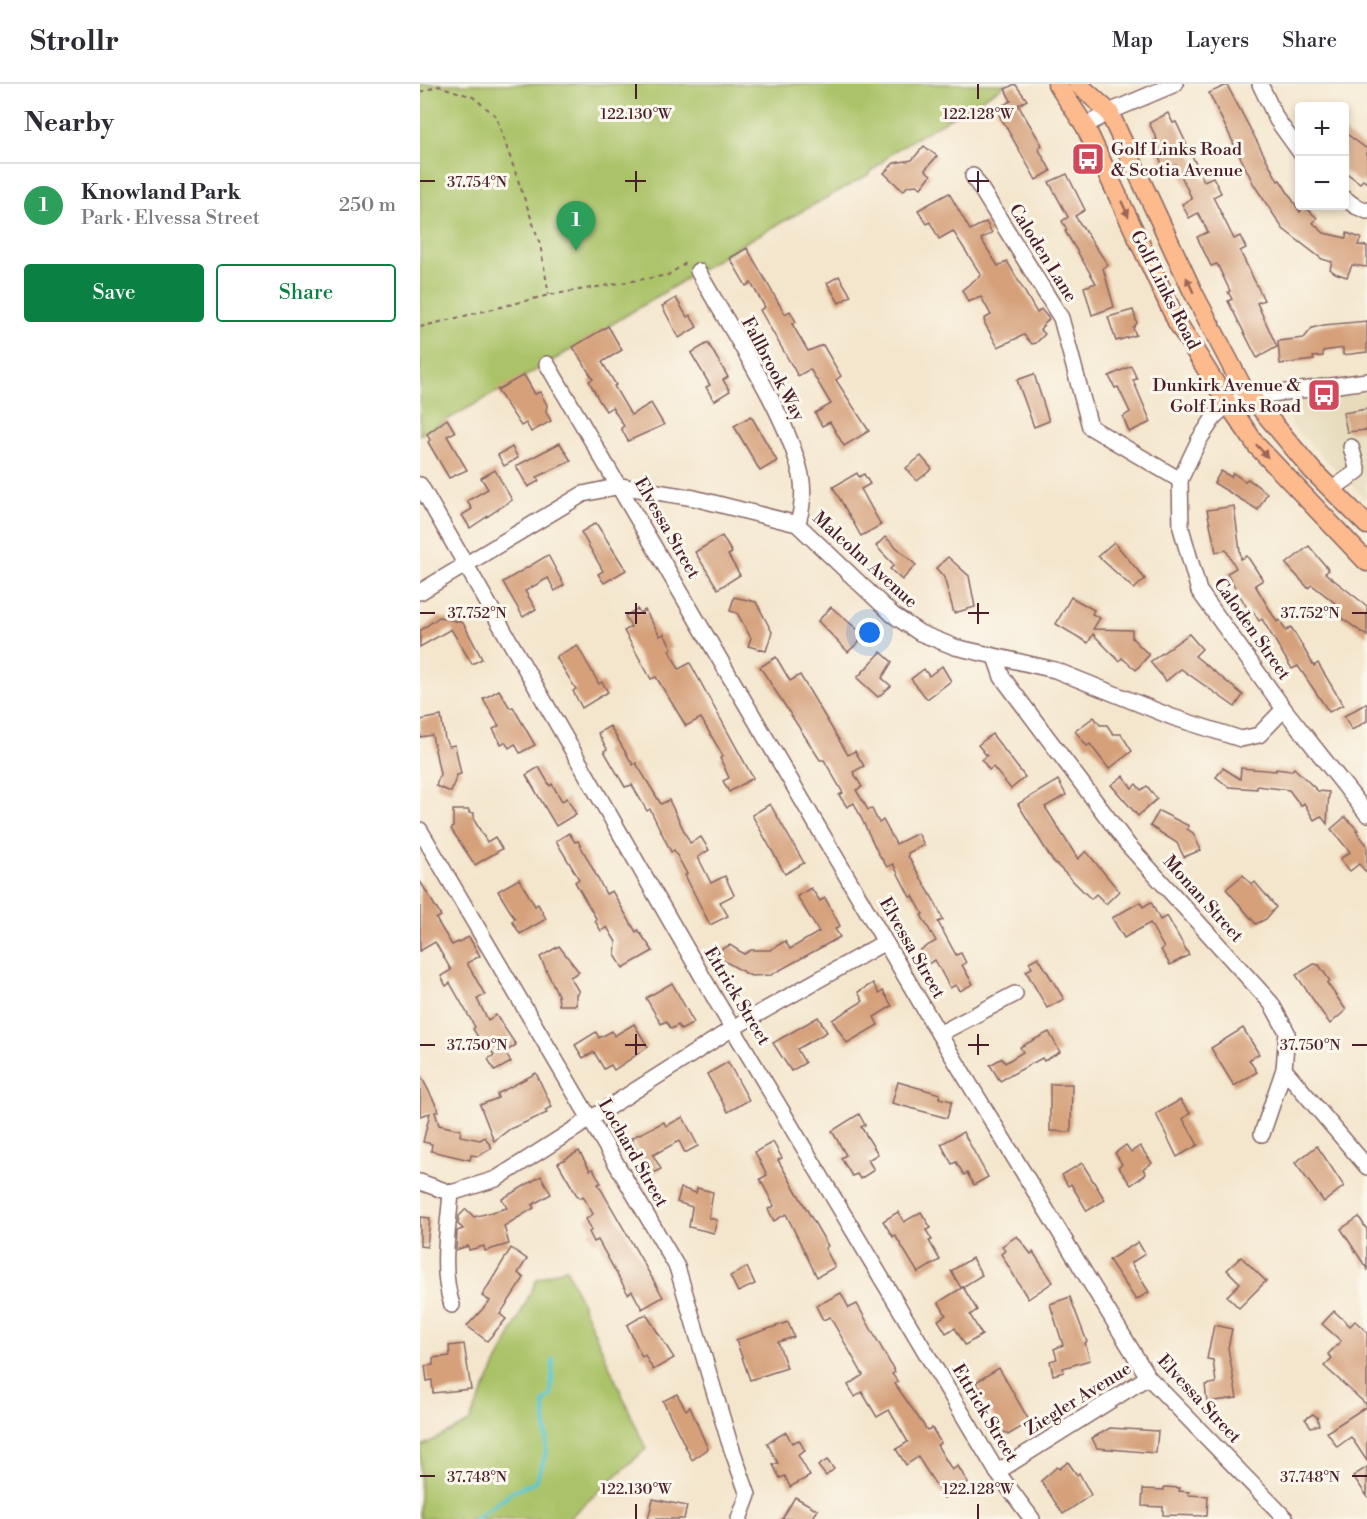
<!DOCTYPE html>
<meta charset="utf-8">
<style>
body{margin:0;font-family:"Libre Bodoni",serif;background:#f7f7f7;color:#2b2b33}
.controls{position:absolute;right:18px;top:18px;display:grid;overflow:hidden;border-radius:6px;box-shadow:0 3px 9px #0003}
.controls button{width:54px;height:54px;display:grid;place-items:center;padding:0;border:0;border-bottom:2px solid #e1e1e2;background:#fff;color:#2b2b33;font:30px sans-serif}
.you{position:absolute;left:450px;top:549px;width:21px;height:21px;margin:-15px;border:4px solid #fff;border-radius:50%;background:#1a73e8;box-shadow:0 0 0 9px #1a73e833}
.badge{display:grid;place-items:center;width:39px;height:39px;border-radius:50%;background:#0b8043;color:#fff;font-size:20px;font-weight:700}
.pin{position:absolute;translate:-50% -50px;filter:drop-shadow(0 2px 3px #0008)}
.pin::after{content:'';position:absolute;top:32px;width:21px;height:18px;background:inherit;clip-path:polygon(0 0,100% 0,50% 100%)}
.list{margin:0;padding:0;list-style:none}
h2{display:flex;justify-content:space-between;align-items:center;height:78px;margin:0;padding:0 24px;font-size:26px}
h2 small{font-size:20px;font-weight:400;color:#7c7c81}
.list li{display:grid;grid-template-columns:39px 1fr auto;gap:18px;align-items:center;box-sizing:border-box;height:84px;padding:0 24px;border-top:2px solid #e1e1e2}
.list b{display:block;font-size:22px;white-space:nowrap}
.list p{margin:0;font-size:20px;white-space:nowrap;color:#7c7c81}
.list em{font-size:20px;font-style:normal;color:#7c7c81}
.actions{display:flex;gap:12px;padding:18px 24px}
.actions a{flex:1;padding:14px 0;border:2px solid #0b8043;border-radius:6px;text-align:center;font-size:21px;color:#0b8043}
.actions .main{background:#0b8043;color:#fff}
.map{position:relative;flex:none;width:947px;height:1435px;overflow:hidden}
header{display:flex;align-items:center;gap:36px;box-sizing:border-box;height:84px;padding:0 30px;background:#fff;border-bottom:2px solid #e1e1e2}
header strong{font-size:28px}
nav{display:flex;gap:33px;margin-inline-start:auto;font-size:21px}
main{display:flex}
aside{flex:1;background:#fff}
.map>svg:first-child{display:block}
</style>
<header>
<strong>Strollr</strong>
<nav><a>Map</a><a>Layers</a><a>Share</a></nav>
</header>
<main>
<aside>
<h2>Nearby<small></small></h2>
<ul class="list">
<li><span class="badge" style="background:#2e9e5b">1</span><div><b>Knowland Park</b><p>Park · Elvessa Street</p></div><em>250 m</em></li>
</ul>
<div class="actions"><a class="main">Save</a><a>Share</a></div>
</aside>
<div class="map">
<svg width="947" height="1435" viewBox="0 0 947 1435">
<rect width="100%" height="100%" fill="#fbf7ec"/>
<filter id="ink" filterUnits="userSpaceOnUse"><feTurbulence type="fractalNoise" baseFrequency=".0167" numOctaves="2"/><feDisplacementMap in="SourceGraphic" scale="12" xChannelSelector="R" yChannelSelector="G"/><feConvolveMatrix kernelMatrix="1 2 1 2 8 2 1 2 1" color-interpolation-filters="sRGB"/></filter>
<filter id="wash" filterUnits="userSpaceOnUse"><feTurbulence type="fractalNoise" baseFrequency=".008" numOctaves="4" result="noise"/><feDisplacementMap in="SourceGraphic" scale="24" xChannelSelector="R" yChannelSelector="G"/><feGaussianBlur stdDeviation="1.35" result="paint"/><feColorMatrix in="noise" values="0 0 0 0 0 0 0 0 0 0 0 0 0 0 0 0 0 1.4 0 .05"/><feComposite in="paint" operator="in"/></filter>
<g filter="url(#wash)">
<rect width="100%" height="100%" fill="#f4e6cd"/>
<polygon fill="#e6daba" points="947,308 947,417 872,342 868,326 878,317"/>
<g fill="#aac368" stroke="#7a714a" stroke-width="1.5">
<polygon points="0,0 587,0 474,67 448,91 326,158 127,280 0,351"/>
<polygon points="146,1184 226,1365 148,1435 0,1435 0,1363 49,1338 117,1195"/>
</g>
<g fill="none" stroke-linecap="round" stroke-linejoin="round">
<path stroke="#5ac7d1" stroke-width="4" d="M55,1435L95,1406L114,1399C133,1363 125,1355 124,1318L131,1312L133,1275"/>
</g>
<g id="blocks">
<g fill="#d5a07a">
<polygon points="595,0 607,16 598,21 622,61 618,64 631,87 616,96 576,25 591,17 585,5"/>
<polygon points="807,1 858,97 860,96 880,128 884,122 897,134 893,139 904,149 926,154 927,149 941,154 938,161 947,162 947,183 932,181 927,193 915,189 910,185 912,178 902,175 863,145 834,101 789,9"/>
<polygon points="748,29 753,39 756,38 784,97 793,93 801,109 793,113 814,155 820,152 826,164 820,167 844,216 837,219 857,263 837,274 808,217 812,215 808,208 810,207 797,180 791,182 777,153 788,148 778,129 769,134 762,120 772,115 756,81 745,86 732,58 737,55 729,39"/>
<polygon points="924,48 947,65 947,99 943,96 940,99 924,87"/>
<polygon points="504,62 517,72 505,86 511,91 501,104 497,101 488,102 483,107 464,89 474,79 492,76"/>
<polygon points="647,90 665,126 655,132 688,181 683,184 694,223 672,231 664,203 676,199 645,147 647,146 642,137 648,133 629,98"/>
<polygon points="529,109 550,146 566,138 572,149 561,155 578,182 587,177 617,229 621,225 629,235 620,245 625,250 616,259 612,260 604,251 578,263 565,240 564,235 571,231 561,213 548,218 542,206 561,191 533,147 519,155 510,138 507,140 498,126"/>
<polygon points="327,164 365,230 370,227 376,238 372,240 388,267 403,261 421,292 416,296 449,347 424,362 410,338 402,342 395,329 411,320 390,285 378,292 340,226 345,223 331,199 326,202 310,174"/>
<polygon points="419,192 431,212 419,219 407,199"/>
<polygon points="256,214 267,233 270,231 277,243 259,254 242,222"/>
<polygon points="713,226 717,239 713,244 716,251 696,257 688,233"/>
<polygon points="947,237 947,268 923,271 923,264 903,267 903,272 893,273 894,276 860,280 858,257 884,254 892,244 904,241"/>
<polygon points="188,242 202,266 182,278 196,301 194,302 211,331 231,319 244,341 208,357 201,344 204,342 192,323 186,327 180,318 169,297 173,295 153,263"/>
<polygon points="288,259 308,293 303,296 310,307 294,317 286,303 290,301 271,269"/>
<polygon points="711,282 717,295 713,296 731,338 709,348 703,333 710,328 698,303 695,304 689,292"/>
<polygon points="614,290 629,337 614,343 597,296"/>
<polygon points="104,291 115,310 120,308 127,321 126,328 131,337 111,348 106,339 101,342 77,306"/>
<polygon points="947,325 947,346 927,348 923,329"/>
<polygon points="331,332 357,377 340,387 314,342"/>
<polygon points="27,335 35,348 27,352 47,386 29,394 8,358 10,356 7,350"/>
<polygon points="140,359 151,377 117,393 119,397 108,403 96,382"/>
<polygon points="92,363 98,374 84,382 78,371"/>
<polygon points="501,372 512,385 497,397 486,384"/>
<polygon points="75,386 92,416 50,444 42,431 52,425 47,417 68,405 61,394"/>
<polygon points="801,387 811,393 813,389 825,397 828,395 847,409 838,426 794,399"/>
<polygon points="437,389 439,393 444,390 450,400 441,405 461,441 441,452 413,403"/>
<polygon points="814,422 821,475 827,472 843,496 835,501 857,538 860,536 866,547 871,543 894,582 898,579 923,621 909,628 878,582 872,585 842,535 839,537 833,527 830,529 807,489 816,484 806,466 796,468 787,426"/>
<polygon points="176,439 206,486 184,499 178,490 183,487 161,448"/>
<polygon points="302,452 312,469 308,471 320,491 298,505 275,468"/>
<polygon points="465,453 496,481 482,496 470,485 474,481 456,462"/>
<polygon points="694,458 725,495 714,505 678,472"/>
<polygon points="889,462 909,486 905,489 947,522 947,552 915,529 912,523 915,519 892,501 888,504 866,480"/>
<polygon points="128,471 144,501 135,507 128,494 105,507 116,525 103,533 83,498"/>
<polygon points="528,473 549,492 555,523 534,529 524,493 516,484"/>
<polygon points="314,513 336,518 352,548 346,567 328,562 331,554 317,529 310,527"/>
<polygon points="651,513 674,526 672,530 680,534 673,545 712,546 712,554 729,571 716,586 702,574 699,577 673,550 668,559 636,540"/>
<polygon points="411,523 445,552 428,568 398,537"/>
<polygon points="217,525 220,529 225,526 240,552 244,550 252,564 249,566 259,585 270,579 333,694 309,708 303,697 309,694 300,674 303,672 281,634 266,642 236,593 231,595 204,547 211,543 205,532"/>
<polygon points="19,533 43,539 62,575 52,580 31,545 0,563 0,547"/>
<polygon points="769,550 782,565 775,572 823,611 815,623 761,585 746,597 730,578"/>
<polygon points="157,561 179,600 182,598 188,608 162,624 153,607 156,605 136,573"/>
<polygon points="461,568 472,578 462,594 471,602 458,613 437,594"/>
<polygon points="356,573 370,597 380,591 428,671 435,667 444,682 433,688 442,703 436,706 448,726 452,725 459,739 463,736 476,760 498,749 504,761 488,769 488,772 516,820 523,836 518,838 536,871 541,869 546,879 542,881 553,900 540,907 536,901 530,904 515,876 508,880 500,866 516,857 501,831 503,830 493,812 490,813 473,780 467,783 458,769 434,719 427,723 419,711 423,709 404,676 400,676 340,583"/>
<polygon points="522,582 531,597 507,615 491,595 504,585 509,592"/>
<polygon points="79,606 90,624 93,623 115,661 100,669 95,660 89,664 85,658 81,660 73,645 79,642 63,615"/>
<polygon points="947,619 947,637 932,646 924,632"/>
<polygon points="21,632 25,655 29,662 35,661 41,690 37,691 31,708 16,702 20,690 12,651 0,653 0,636"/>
<polygon points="674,633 680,641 687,641 693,650 701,650 712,667 689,685 670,660 667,662 655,647"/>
<polygon points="190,642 213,681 216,679 241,720 249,716 270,759 281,753 289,766 278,773 291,799 305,792 314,811 300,818 308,832 290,841 265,791 267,790 254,766 251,768 230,725 227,727 212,701 205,703 184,667 187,665 178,649"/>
<polygon points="572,650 605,693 591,705 573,683 569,686 562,676 567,672 558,661"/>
<polygon points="119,683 130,702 132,700 142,717 147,714 156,730 136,742 106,691"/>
<polygon points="803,684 820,695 821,684 856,687 856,685 871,687 874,684 898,707 909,708 907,740 901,732 894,736 884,719 881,722 869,706 837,702 837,705 809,703 796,693"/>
<polygon points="703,692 712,704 716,700 721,706 727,702 737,715 718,732 691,701"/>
<polygon points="638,696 646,711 625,723 658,775 666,767 699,807 686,820 676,810 671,815 632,776 598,720"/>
<polygon points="350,720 384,779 365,790 332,731"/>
<polygon points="33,726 49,726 49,729 54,729 54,736 67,758 75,753 82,765 55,781 31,745 33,743"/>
<polygon points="739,727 769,742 767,745 773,749 781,766 764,773 757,759 730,742"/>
<polygon points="925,733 938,746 936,747 947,761 947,789 939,780 930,787 920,775 930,768 911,745"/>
<polygon points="149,749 155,758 158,757 186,810 192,807 216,848 218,846 233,867 203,884 195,871 196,858 187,843 181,847 175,837 177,836 155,798 159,795 136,757"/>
<polygon points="823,791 832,801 835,798 856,823 846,835 836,840 806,805"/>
<polygon points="99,795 115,822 118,820 126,835 100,850 92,837 95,835 78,807"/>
<polygon points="0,797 21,832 16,835 32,861 49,853 60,872 47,879 65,911 57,915 68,936 76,931 96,961 85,968 91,978 75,987 68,975 74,971 64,954 60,956 53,945 55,943 30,899 26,902 21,892 31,886 15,858 0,867"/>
<polygon points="391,804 400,817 405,814 420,842 415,845 420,853 351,891 331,892 297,873 299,866 310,861 324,870 331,866 350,866 365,857 370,865 399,848 377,812"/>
<polygon points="720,818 723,823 731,818 740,836 747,832 769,871 750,881 741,866 744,864 730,839 704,854 692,834"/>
<polygon points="139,862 159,888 150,893 159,908 156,910 156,921 139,921 138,911 120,873"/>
<polygon points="618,873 644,915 627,924 606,887 612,884 609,878"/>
<polygon points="894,880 899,881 910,897 907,899 926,926 910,940 876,891"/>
<polygon points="252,899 274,939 261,946 258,941 251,945 246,937 241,940 226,914"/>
<polygon points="453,899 459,910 463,907 472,922 454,933 458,941 427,959 412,936 443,917 438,908"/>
<polygon points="398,933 407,948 377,965 385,979 371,987 353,959"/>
<polygon points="214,940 228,963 194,986 191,981 184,985 174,968 163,974 155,961 176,948 179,954 192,947 194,952"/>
<polygon points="823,944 839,970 829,976 837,988 814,1002 791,964"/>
<polygon points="629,948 640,968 624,977 622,974 580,997 570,981 582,974 585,979 603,968 600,963"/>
<polygon points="308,978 329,1016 308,1028 287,990"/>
<polygon points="116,989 132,1023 125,1026 127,1029 90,1045 74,1057 60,1021 78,1014 77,1010"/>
<polygon points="0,990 19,1027 15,1028 19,1041 41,1046 40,1052 60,1056 65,1053 72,1064 58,1072 51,1071 50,1076 11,1067 12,1060 3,1058 10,1029 0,1032"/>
<polygon points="478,998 520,1010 519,1014 532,1017 527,1034 472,1019"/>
<polygon points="630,1000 652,1000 651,1048 630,1047"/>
<polygon points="760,1016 770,1029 763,1035 778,1061 757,1073 736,1030"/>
<polygon points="439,1030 445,1041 441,1043 458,1070 448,1076 454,1086 440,1095 437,1090 432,1092 421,1074 426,1071 412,1047"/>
<polygon points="263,1033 278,1062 265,1069 259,1057 233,1071 241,1085 230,1091 211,1054 244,1038 246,1042"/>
<polygon points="543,1048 568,1093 554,1101 547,1089 544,1091 536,1078 532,1080 521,1060"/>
<polygon points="353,1058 362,1074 358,1076 408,1162 405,1164 415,1183 397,1193 366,1130 354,1137 348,1125 354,1122 340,1095 347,1091 335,1068"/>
<polygon points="706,1061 711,1068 720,1062 732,1079 723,1085 726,1090 711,1101 698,1083 702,1080 695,1069"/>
<polygon points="897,1062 924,1102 904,1118 875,1079"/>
<polygon points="159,1067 170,1086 173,1085 181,1099 178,1100 243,1213 222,1225 212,1207 208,1210 178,1156 174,1158 169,1148 172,1146 166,1135 173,1130 163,1112 160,1114 156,1110 138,1079"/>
<polygon points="662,1079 685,1116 667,1127 651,1100 648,1102 642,1091"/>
<polygon points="121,1092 131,1110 112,1121 114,1124 84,1142 89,1160 65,1167 64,1162 49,1166 48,1162 36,1166 37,1147 43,1145 38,1140 39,1132 46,1125 54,1133 87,1124 82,1115"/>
<polygon points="261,1104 276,1109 277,1104 293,1108 289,1134 297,1136 294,1149 269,1143 272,1123 257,1118"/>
<polygon points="478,1128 484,1138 501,1128 511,1144 506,1146 512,1156 509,1157 520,1176 498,1189 475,1151 473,1153 463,1137"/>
<polygon points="0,1133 10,1134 7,1163 0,1162"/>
<polygon points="939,1133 947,1146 947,1185 921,1145"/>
<polygon points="597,1152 611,1170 613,1168 633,1198 608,1215 581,1170 585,1167 582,1162"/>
<polygon points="718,1158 725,1170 711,1179 729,1208 716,1216 689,1176"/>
<polygon points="91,1164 107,1175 98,1189 104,1194 80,1230 86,1235 67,1257 47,1242 70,1217 62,1212"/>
<polygon points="821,1173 846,1197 819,1224 807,1212 820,1199 807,1186"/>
<polygon points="552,1174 562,1191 541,1204 531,1187"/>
<polygon points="327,1183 335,1200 318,1208 310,1192"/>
<polygon points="543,1203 557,1226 550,1231 562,1251 545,1261 535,1244 526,1249 518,1236 526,1231 519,1219 522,1216"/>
<polygon points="421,1209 429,1224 437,1220 475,1288 472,1290 478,1298 475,1300 507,1346 512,1344 521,1359 517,1361 532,1386 538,1382 548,1399 524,1414 498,1373 486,1381 476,1365 488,1358 469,1326 457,1333 442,1308 435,1313 428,1301 443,1291 410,1233 403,1236 396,1222"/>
<polygon points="650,1213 667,1258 665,1259 670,1276 643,1284 644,1288 633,1291 630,1277 637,1275 634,1265 643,1261 630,1220"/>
<polygon points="914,1227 930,1242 935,1237 947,1248 947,1321 904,1282 912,1274 908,1270 921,1257 902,1240"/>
<polygon points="226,1230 254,1274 233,1286 225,1271 222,1273 207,1241"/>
<polygon points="368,1238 374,1253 358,1258 367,1284 330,1296 316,1256"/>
<polygon points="794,1241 812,1245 808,1264 817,1314 787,1318 785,1301 796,1299 793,1276 787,1275"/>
<polygon points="44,1260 51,1305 13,1309 12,1296 7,1297 5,1282 13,1281 13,1274 30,1272 29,1262"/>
<polygon points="579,1284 610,1338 588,1351 585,1348 583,1349 558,1307 561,1306 556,1298"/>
<polygon points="257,1310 266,1326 270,1323 288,1365 272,1376 243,1317"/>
<polygon points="947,1322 947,1377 931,1353 917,1363 907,1348"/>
<polygon points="893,1330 897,1333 899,1341 891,1343 885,1335"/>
<polygon points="690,1344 738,1347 736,1369 677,1364 672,1354"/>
<polygon points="366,1348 372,1359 379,1356 385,1367 378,1371 390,1392 370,1403 365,1392 360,1394 353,1381 358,1379 347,1359"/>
<polygon points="407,1376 414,1385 406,1392 398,1382"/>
<polygon points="648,1378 657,1391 659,1389 671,1411 643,1430 621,1397 637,1383 639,1385"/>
<polygon points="947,1383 947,1412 933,1392"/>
<polygon points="744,1403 760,1404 759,1407 769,1408 768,1411 788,1412 787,1432 743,1431 743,1423 722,1422 723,1405 744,1406"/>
<polygon points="375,1413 398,1426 392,1435 362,1435"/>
<polygon points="233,1415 267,1422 264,1435 228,1435"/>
</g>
</g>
</g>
<g filter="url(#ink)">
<use href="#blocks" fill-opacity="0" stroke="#866564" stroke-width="1.5"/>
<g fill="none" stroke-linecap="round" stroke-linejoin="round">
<g stroke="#866564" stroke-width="18">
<g id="minor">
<polyline points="840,0 857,36 880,68"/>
<polyline points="665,42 689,28 755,0"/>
<polyline points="553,92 641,234 670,343 760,396"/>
<polyline points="924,114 935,122 947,127"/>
<path d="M278,187C310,245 366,327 381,391C384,406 383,426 377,440"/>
<polyline points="127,280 519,950 728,1293 866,1435"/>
<polyline points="947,297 830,313 808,320 795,332 779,356 760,396 761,444 779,507 864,625 947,730"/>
<polyline points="0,401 297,918 577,1388 612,1435"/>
<polyline points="911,406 938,387 931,363"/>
<polyline points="0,508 163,410 200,402 274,414 377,440 473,531 500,549 535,563 635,586 752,633 821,655 839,651 864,625"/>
<polyline points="575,573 582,593 708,761 851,919 867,948 864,985 947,1083"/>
<polyline points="0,746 257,1183 309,1357 328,1411 319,1435"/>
<polyline points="519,950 595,910"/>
<polyline points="842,1050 864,985"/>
<polyline points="0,1098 31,1109"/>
<polyline points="31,1109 76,1095 313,944 465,858"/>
<path d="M31,1109C28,1147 20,1185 32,1221"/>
<polyline points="577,1388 728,1293"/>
</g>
</g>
<g stroke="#866564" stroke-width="21">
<g id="major">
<polyline points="637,0 665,42 757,238 808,320 837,362 947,478"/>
<polyline points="658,0 689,28 773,208 822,302 892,386 947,441"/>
</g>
</g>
<g stroke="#866564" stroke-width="2" stroke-dasharray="4.5 4.5" stroke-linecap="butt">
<polyline points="0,8 19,2 53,13 76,32 120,160 129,211"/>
<polyline points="0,243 129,211 248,191 266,179"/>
</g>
<use href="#minor" stroke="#fff" stroke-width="15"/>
<use href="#major" stroke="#fcba8d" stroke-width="18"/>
</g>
<defs><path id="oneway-solid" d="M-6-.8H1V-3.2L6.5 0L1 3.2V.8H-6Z" transform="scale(1.5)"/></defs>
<g fill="#9a6557">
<use href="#oneway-solid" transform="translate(705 125) rotate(65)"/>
<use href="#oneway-solid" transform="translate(770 201) rotate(-115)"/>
<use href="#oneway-solid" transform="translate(842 367) rotate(48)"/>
</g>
</g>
<path fill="none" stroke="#4a1f2b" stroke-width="2" d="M216,0V15M558,0V15M216,87V108M558,87V108M0,97H15M205,97H226M548,97H569M216,519V540M558,519V540M0,529H15M205,529H226M548,529H569M932,529H947M216,950V971M558,950V971M0,961H15M205,961H226M548,961H569M932,961H947M0,1392H15M932,1392H947M216,1420V1435M558,1420V1435"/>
<defs>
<g id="bus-square" transform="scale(1.725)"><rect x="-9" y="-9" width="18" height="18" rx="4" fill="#d1495b" stroke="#fbf7ec"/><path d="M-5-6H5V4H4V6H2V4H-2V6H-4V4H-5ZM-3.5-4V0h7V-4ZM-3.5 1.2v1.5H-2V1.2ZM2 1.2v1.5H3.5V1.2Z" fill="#fff"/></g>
</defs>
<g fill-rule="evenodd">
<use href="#bus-square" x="668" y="75"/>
<use href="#bus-square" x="904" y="311"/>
</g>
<g text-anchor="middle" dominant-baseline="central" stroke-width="6" stroke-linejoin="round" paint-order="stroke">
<g font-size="18" fill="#4a1f2b" stroke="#fbf7ec" text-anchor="start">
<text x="691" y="65">Golf Links Road<tspan x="691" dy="21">&amp; Scotia Avenue</tspan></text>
<text x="881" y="301" text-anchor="end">Dunkirk Avenue &amp;<tspan x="881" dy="21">Golf Links Road</tspan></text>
</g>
<g font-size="18" fill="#4a1f2b" stroke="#fbf7ec">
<text transform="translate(623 169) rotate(58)">Caloden Lane</text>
<text transform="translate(745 206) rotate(63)">Golf Links Road</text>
<text transform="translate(353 285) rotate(62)">Fallbrook Way</text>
<text transform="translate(247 444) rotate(60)">Elvessa Street</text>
<text transform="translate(445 476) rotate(42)">Malcolm Avenue</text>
<text transform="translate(832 545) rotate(55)">Caloden Street</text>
<text transform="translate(783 815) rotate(48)">Monan Street</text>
<text transform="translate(492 864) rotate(60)">Elvessa Street</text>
<text transform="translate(317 912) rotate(59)">Ettrick Street</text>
<text transform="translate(213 1069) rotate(60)">Lochard Street</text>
<text transform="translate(658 1315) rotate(-32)">Ziegler Avenue</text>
<text transform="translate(779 1315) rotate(47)">Elvessa Street</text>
<text transform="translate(565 1329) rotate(59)">Ettrick Street</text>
</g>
</g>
<g font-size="15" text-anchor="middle" fill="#4a1f2b" stroke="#fbf7ec" stroke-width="6" stroke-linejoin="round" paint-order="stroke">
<text x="216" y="35">122.130°W</text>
<text x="558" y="35">122.128°W</text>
<text x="57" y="103">37.754°N</text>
<text x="57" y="534">37.752°N</text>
<text x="890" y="534">37.752°N</text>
<text x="57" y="966">37.750°N</text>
<text x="890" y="966">37.750°N</text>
<text x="57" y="1398">37.748°N</text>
<text x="890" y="1398">37.748°N</text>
<text x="216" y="1410">122.130°W</text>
<text x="558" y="1410">122.128°W</text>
</g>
</svg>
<div class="controls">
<button>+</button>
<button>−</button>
</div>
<div class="you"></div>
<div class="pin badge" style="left:156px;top:167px;background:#2e9e5b">1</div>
</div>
</main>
